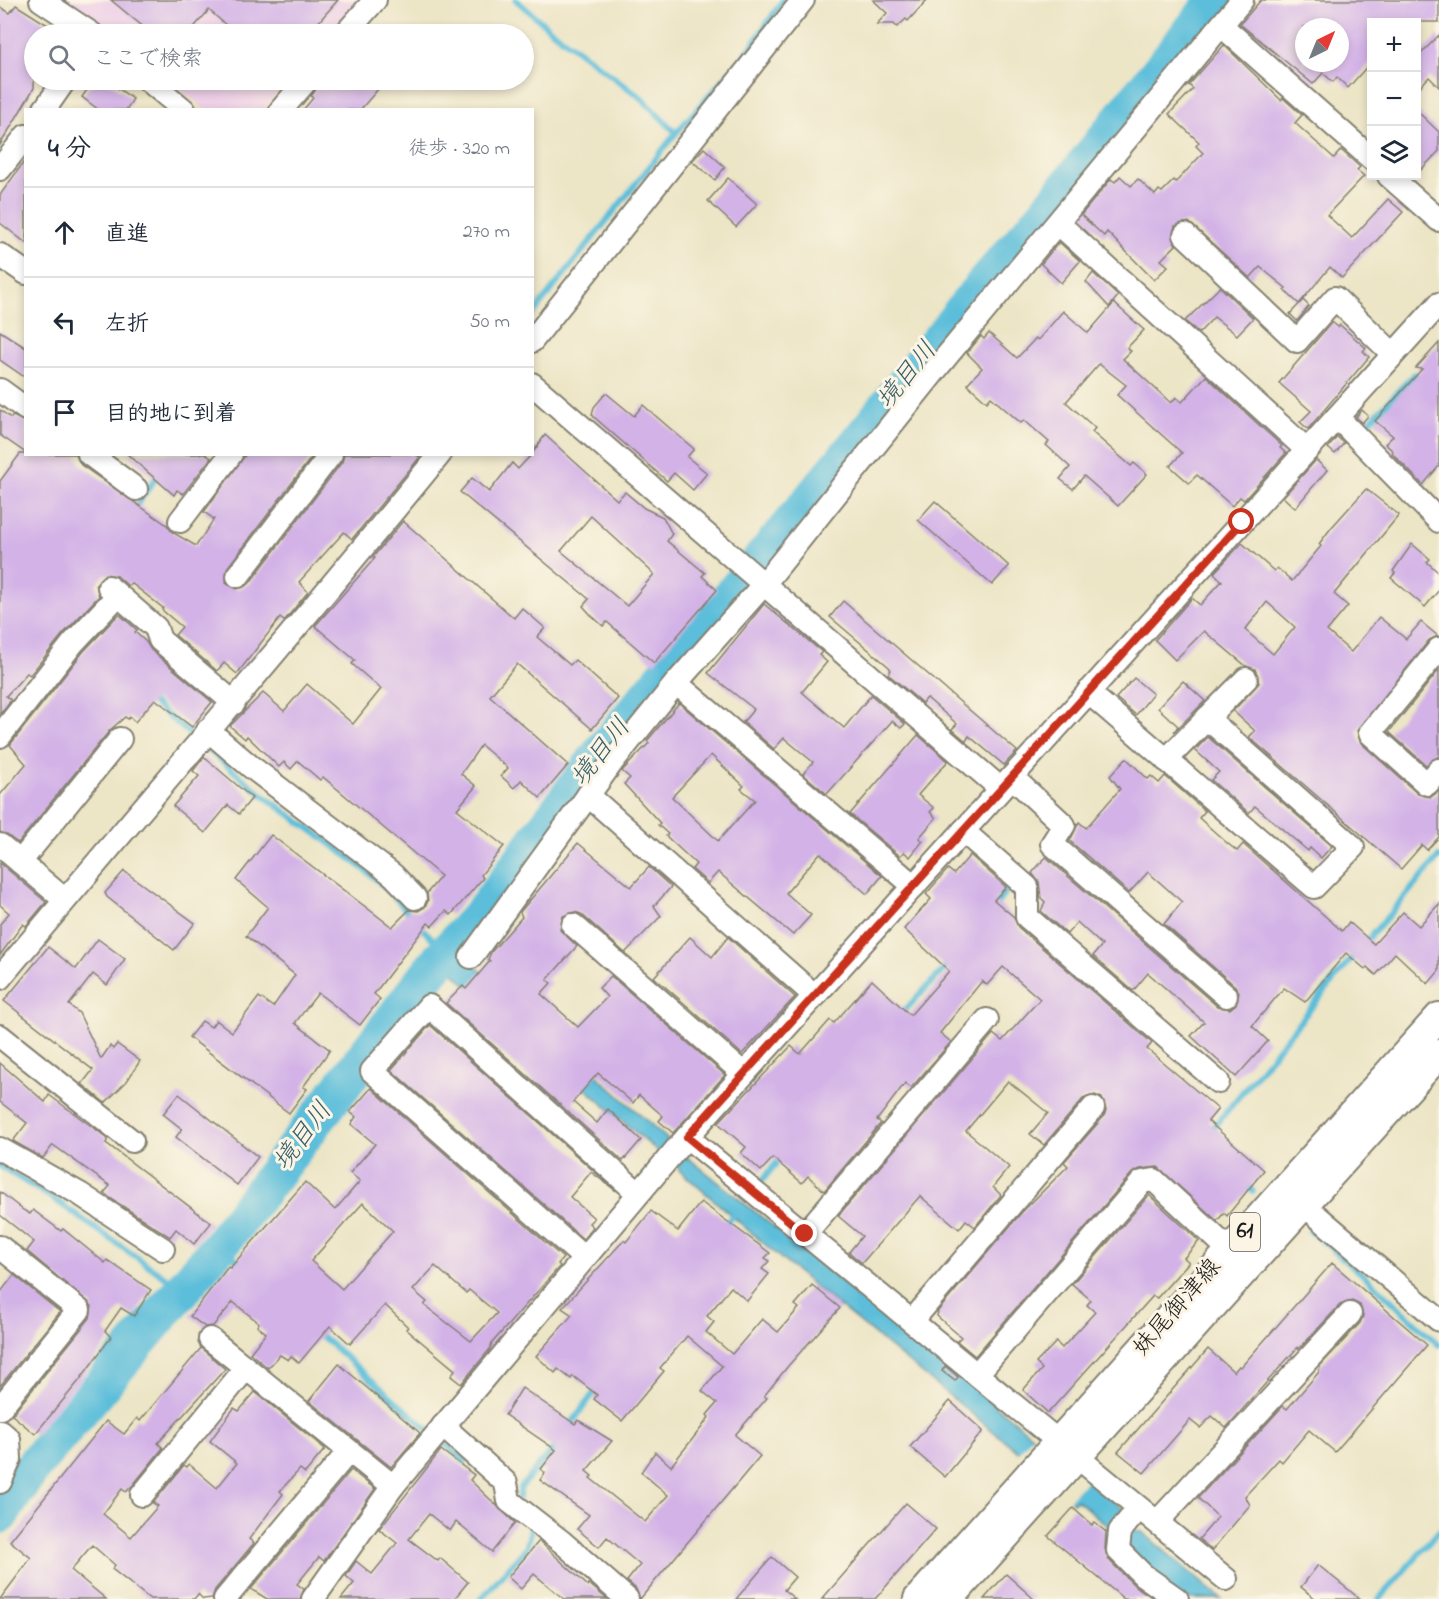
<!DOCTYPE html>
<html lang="ja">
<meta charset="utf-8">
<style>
body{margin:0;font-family:"Indie Flower","Klee One",sans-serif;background:#f6f6f7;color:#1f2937}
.controls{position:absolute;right:18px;top:18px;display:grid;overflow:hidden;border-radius:0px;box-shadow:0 3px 9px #0003}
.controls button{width:54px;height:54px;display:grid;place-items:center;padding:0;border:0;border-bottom:2px solid #e0e1e3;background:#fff;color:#1f2937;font:30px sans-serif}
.compass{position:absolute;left:1295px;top:18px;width:54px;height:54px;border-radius:50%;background:#fff;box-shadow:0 3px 9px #0003;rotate:43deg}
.stop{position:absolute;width:18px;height:18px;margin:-14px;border:4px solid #c8321e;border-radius:50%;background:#fff}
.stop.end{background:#c8321e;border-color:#fff;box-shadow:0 2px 6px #0008}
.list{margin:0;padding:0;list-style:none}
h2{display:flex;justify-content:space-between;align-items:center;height:78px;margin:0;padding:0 24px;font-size:26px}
h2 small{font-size:20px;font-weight:400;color:#747a83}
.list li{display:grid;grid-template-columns:39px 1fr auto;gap:18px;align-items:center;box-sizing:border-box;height:90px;padding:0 24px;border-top:2px solid #e0e1e3}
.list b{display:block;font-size:22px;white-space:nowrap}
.list em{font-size:20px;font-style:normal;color:#747a83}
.icon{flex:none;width:33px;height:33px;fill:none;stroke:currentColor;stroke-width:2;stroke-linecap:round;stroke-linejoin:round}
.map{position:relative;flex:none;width:1439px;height:1599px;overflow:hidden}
.search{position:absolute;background:#fff;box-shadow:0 3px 9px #0003;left:24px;top:24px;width:510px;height:66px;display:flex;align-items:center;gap:15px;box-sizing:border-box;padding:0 21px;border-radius:33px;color:#747a83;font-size:22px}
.panel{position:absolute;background:#fff;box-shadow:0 3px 9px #0003;left:24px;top:108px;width:510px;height:348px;border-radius:0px}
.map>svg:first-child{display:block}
</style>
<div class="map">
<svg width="1439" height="1599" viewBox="0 0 1439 1599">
<rect width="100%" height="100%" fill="#fcf5e5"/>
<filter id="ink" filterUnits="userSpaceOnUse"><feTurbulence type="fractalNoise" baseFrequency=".0167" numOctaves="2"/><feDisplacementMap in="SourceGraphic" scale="12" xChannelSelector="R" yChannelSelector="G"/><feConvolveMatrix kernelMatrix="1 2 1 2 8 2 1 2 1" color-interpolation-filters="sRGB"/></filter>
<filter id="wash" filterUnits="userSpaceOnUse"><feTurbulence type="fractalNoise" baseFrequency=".008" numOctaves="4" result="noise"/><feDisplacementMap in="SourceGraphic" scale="24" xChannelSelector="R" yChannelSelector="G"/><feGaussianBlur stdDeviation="1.35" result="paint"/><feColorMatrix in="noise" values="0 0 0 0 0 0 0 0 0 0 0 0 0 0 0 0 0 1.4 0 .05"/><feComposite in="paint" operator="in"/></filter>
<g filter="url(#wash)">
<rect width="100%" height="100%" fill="#ece5c6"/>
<g fill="#eed0e7">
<polygon points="65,0 360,0 331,34 117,34"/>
<polygon points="169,80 288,80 262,110 205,109"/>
</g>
<path fill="#5cbeda" stroke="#3c6d7b" stroke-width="1.5" d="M452,945L686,1156L1122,1508L1120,1523L1128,1530L1141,1531L1221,1599H1184L1145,1573L1116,1527H1109L1077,1500L1073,1503L1015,1449L785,1262L679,1170C676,1161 665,1151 656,1150L461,980L440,959Z"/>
<polygon fill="#ece5c6" points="1034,1434 1089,1478 1068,1501 1017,1454"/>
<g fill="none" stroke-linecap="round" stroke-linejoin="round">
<g stroke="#5cbeda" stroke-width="6">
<polyline points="516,0 552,31 640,97 676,133"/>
<polyline points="532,315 676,133 747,53 783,0"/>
<polyline points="1363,429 1414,374 1422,379"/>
<polyline points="133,510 160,472"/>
<path d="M147,698C184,729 221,761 259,792C310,832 371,865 411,916"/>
<polyline points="994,908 1011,884"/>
<polyline points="417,924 451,956"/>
<polyline points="1363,945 1439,857"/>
<polyline points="901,1014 950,963"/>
<polyline points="1209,1133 1356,953"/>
<polyline points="0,1166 55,1200 182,1289"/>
<polyline points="1244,1182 1253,1191"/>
<polyline points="760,1183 783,1155"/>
<polyline points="723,1228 737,1210"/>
<polyline points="1310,1231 1367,1278 1439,1345"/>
<polyline points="220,1245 243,1265"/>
<polyline points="317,1332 431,1432"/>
<polyline points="569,1427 598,1387"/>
<polyline points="439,1439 465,1461"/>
<polyline points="519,1498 521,1487 558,1443"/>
<polyline points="481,1599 526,1548 532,1525"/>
<polyline points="1379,1599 1439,1531"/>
</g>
<polyline stroke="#5cbeda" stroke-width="38" points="0,1515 29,1471 220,1245 435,965 485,910 600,754 858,443 980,289 1047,212 1216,0"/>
</g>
<g id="blocks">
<g fill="#d3b2e7" fill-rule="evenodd">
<polygon points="111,0 338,0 308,34 236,34 209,10 188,34 152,34"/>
<polygon points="873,0 927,0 908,21 906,19 897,27 894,24 877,24 887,13"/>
<path d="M1261,0H1439V22H1371V62L1348,88L1337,77L1333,82L1323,73L1313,84L1240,24ZM1304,27H1340V63H1304Z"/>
<polygon points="16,5 62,34 34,34 34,88 0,145 0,7 10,13"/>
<polygon points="1439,35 1439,87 1429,77 1416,91 1416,59"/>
<polygon points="1224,45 1281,100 1283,98 1302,115 1295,123 1334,158 1341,150 1360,167 1357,170 1364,176 1327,215 1352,238 1388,199 1403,212 1342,278 1330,267 1299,304 1284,290 1286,288 1260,267 1250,278 1189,222 1175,226 1172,238 1176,245 1161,260 1168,266 1154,280 1107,232 1104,236 1081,215 1111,179 1115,182 1120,176 1131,186 1138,179 1155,195 1159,190 1162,192 1174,180 1176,182 1203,153 1196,146 1199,142 1169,114 1193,89 1189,85"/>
<polygon points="94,80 106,80 133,99 126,110 99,110 82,97"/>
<polygon points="323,80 386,80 360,110 303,110 313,98 311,96"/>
<polygon points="1416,110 1439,132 1439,151 1416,175"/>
<polygon points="704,148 725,167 715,180 692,161"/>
<polygon points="26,159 26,243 0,223 0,195"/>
<polygon points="728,178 757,204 736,227 708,201"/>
<polygon points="1059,242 1080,261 1061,283 1041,264"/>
<polygon points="1093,273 1118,296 1109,307 1086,282"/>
<polygon points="1220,287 1253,318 1237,335 1214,317 1199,333 1185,321"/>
<polygon points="1303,300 1309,306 1297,321 1290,314"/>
<polygon points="1114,303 1144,330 1127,348 1131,351 1123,359 1171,403 1176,397 1182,402 1206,376 1282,446 1280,448 1286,453 1244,500 1240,497 1232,506 1197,475 1189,483 1170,466 1182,453 1117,395 1126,385 1099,364 1066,402 1095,428 1092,432 1131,466 1134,463 1147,474 1118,506 1084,476 1073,489 1060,479 1070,467 1046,445 1049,442 1024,420 1021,423 991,397 987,402 967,384 982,368 967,353 981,336 984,339 989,333 1017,358 1036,338 1038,340 1063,311 1088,333"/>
<polygon points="1332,322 1338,327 1340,325 1366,348 1363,351 1369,357 1308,429 1300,422 1311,411 1279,383"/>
<polygon points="0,331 26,348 26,378 0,360"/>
<polygon points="1439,343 1439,466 1423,485 1392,453 1393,451 1385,444 1393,436 1375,421 1422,369 1416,368"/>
<polygon points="606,393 634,416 643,405 694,449 687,457 707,473 693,490 674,473 667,481 594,417 592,414 594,407"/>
<polygon points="0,410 11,418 13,416 26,422 26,453 0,435"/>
<polygon points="1362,410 1368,416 1362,423 1356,417"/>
<path d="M545,435L617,500L625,492L644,508L663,517L672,534L667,541L705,573L702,576L717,590L654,663L607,622L603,626L591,615L583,606L589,599L460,492L472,478L489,492L512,463L518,469L532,454ZM591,516L654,574L627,606L561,551Z"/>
<polygon points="1337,437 1344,443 1335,454 1328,448"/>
<polygon points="20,454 76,454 81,465 167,525 172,532 196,546 214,519 204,512 246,454 314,454 227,568 226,582 237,589 249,584 342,462 344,454 415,454 420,457 352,539 344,532 299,582 308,592 284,621 280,618 237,674 224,663 217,671 175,635 182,627 162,610 163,608 131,583 128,586 117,576 105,574 96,584 99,596 63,634 30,675 27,673 6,696 11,700 0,714 0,481"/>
<polygon points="127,454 205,454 211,458 183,494 177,490 174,495"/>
<polygon points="1316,460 1327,470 1295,508 1283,497"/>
<path d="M1366,489L1399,515L1334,594L1348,606L1327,631L1351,652L1379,617L1406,639L1421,622L1438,636L1429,640L1357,731L1361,743L1418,794L1431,797L1439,791V837L1427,850L1422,845L1401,869L1249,737L1255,731L1233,711L1259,683L1255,669L1246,666L1204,631L1175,660L1155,640L1192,598L1200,605L1222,581L1214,573L1242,543L1274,571L1277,568L1292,581L1321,546L1319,544L1331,528ZM1267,602L1295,627L1273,654L1245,630Z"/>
<polygon points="935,501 1009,566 992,585 918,520"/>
<polygon points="403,521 514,618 522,608 545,628 537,637 570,665 575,660 618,698 592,729 517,664 490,696 568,765 540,798 521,780 514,788 501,776 508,768 481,745 461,774 476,786 457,809 504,846 481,875 483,878 451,915 446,911 432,926 428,923 374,994 380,999 360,1025 318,993 295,1023 330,1050 303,1087 307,1089 289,1113 189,1037 202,1021 211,1027 216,1020 232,1032 259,997 273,1007 295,975 246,936 268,907 236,880 271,835 392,927 409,910 418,911 425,907 428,901 427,893 441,876 323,777 320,780 298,761 291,769 284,762 279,767 247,736 245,739 230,726 263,693 284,711 307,684 353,724 381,689 352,664 355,660 315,626 375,558 373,557"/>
<polygon points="1412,544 1430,559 1427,562 1439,573 1439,590 1425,607 1391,578 1395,573 1393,571"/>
<polygon points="843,601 1017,751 1004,765 969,736 966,741 952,729 957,724 927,698 922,703 888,674 891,670 889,667 830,617"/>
<polygon points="764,604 822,652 819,655 827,662 802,692 844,728 871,695 905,724 901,728 892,721 827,794 803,774 813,762 784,738 774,749 743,722 754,709 708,673"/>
<polygon points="119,614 137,630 135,632 146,642 151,650 212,702 192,727 155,699 135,722 130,717 128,719 125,717 110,730 18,843 0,832 0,795 26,764 10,745 83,652"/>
<polygon points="1439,670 1439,756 1426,765 1389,732"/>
<polygon points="1134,678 1153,694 1136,715 1116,698"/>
<polygon points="1183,681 1205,701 1174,732 1178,726 1158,708"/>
<path d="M679,703L882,876L867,894L820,853L786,893L811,915L793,935L718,872L708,883L692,869L696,864L666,836L668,834L658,825L660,823L624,784L630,778L622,771L649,743L647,741ZM711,755L744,786L741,789L755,800L718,841L672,797Z"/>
<polygon points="918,735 948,761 918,795 934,808 930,812 936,818 919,838 923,841 910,857 904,852 900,856 850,814"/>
<polygon points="1208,737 1332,846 1321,858 1310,848 1308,851 1255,806 1249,813 1211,780 1219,772 1195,750"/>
<polygon points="204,757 252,798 239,814 228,805 205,833 173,806 199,776 193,771"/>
<polygon points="1126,758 1148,779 1151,776 1159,783 1165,776 1205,811 1199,818 1227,843 1237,851 1243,844 1342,931 1349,922 1374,944 1403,912 1419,926 1439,904 1439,971 1428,984 1395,953 1376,975 1367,967 1365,969 1346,953 1305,1002 1284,988 1252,1026 1268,1041 1236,1077 1191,1036 1204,1022 1148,973 1133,991 1093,956 1102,945 1077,922 1067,934 1041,911 1045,902 1041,898 1039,882 1032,873 1046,857 1217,1006 1230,1009 1236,1004 1239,992 1235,986 1164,924 1182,902 1148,872 1129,893 1070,841 1079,822 1086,828 1120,789 1110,776"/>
<polygon points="578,843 631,887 649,867 671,887 654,906 661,916 625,953 581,914 575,912 563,916 560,930 577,946 547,980 551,983 541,994 578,1027 607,997 599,988 611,976 725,1075 673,1133 659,1121 663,1116 639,1095 633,1103 598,1073 573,1102 597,1123 608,1109 641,1140 623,1161 446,1003 463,986 466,989 490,961 488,959 492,951 522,917 520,912"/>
<polygon points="970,855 1006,887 994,900 1014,917 1018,927 1152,1043 1147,1049 1218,1109 1208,1121 1264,1170 1227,1216 1224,1213 1217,1221 1158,1167 1140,1169 1132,1173 975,1356 957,1341 961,1337 937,1316 938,1311 1022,1212 1068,1166 1064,1162 1104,1116 1106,1110 1102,1098 1095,1095 1083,1099 1044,1145 1030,1134 1048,1113 1008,1081 966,1131 1009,1167 993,1187 1001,1195 975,1227 966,1220 959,1229 920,1196 862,1263 849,1252 862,1236 838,1216 993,1034 1002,1041 1040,999 1003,967 987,985 982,981 940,1033 951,1042 911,1088 905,1083 877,1120 881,1123 824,1191 808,1176 802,1183 773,1158 761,1171 741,1153 746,1147 718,1123 791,1046 800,1054 830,1020 834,1023 872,980 910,1015 913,1012 949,971 904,929 931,899 926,894 948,869 954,874"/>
<polygon points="0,863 46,902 26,926 23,924 0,955 0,924 9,913 0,905"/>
<polygon points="124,871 195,923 174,950 107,897 105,893"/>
<polygon points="690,937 712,957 728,937 795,997 742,1054 654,977"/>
<polygon points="98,939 125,959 107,985 93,974 69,1005 79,1013 101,1059 110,1046 113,1049 117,1044 140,1061 127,1081 105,1103 82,1084 93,1070 4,1001 48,947 76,969"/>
<polygon points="430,1025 616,1191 591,1172 570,1197 594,1218 589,1223 593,1227 583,1239 391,1070"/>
<polygon points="0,1063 45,1102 49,1095 98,1131 108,1139 106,1143 211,1223 194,1244 176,1229 170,1237 110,1198 104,1193 110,1186 53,1145 43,1158 13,1141 27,1123 0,1102"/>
<path d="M371,1088L563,1258L558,1264L560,1266L492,1343L490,1349L461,1384L451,1376L455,1370L406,1329L408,1327L385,1305L350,1344L330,1326L299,1363L291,1356L288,1360L280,1355L268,1368L250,1353L266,1333L257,1326L259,1323L233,1302L213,1326L205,1327L190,1316L228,1267L230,1268L305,1182L335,1210L360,1181L350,1173L375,1144L351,1124L356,1117L350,1112ZM363,1203L393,1231L342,1289L311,1261ZM435,1266L466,1293L469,1290L497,1313L471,1341L424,1305L427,1302L413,1290Z"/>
<polygon points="179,1094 258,1157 237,1185 176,1137 182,1129 163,1114"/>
<polygon points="0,1192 23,1210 30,1214 33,1210 61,1231 63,1229 105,1263 107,1260 151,1290 134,1316 121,1308 105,1331 111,1337 79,1381 35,1434 12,1415 90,1318 92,1306 27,1251 34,1242 0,1215"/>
<polygon points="1149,1195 1199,1241 1184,1258 1189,1262 1157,1298 1153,1296 1048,1413 1023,1390 1042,1369 1036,1363 1056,1342 1062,1348 1095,1312 1087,1305 1091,1300 1072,1284"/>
<polygon points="701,1202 770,1253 765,1258 769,1261 762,1269 769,1274 747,1301 731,1287 707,1316 714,1322 706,1332 732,1354 762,1319 778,1332 799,1308 795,1305 812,1285 840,1308 788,1366 764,1396 767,1398 735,1435 760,1456 640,1599 636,1589 627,1581 640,1565 607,1537 599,1547 577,1529 589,1515 540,1480 545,1473 541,1469 556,1450 505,1415 522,1388 575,1424 578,1420 612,1441 586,1471 592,1476 590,1478 645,1522 668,1495 641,1472 655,1452 671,1466 702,1427 709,1417 707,1415 717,1403 702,1391 722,1366 687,1336 660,1368 664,1371 622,1421 594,1399 597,1395 573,1376 571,1379 558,1369 555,1373 536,1356 572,1315 562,1308 624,1240 626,1242 651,1211 678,1231"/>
<polygon points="1332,1263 1427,1345 1335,1452 1309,1430 1282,1462 1279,1459 1245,1496 1250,1505 1212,1550 1199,1539 1218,1517 1198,1498 1283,1406 1287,1409 1319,1372 1320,1366 1360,1323 1363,1316 1360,1305 1352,1301 1340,1305 1299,1349 1298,1347 1226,1428 1212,1416 1200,1428 1190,1420 1144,1473 1118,1452 1208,1349 1234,1372 1239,1366 1241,1367"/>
<polygon points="14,1275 60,1312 0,1386 0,1293"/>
<polygon points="201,1348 225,1369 158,1443 163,1448 133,1485 126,1492 122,1489 103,1514 131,1537 158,1506 153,1503 184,1465 187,1467 189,1464 217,1488 237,1463 210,1441 234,1408 239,1411 255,1392 325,1449 305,1473 300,1469 280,1491 283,1494 249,1539 254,1543 215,1590 212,1598 203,1599 198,1594 194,1599 150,1599 112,1569 115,1565 92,1545 71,1570 106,1599 0,1599 31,1558 10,1541 106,1421 124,1434 137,1418 140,1421"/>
<polygon points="339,1364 420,1433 391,1467 309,1401"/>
<polygon points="945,1366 958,1377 955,1381 942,1371"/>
<polygon points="950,1401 983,1431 945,1477 910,1447"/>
<polygon points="441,1450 474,1475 470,1480 515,1523 492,1552 456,1522 450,1531 429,1514 409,1539 438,1561 440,1558 468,1582 454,1599 341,1599 354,1583 346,1576 356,1561 372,1574 397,1543 379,1529"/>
<polygon points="351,1470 375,1489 324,1561 319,1557 297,1584 304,1589 300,1599 267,1599 251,1589"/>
<polygon points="906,1503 936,1529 875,1599 822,1599"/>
<polygon points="1073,1508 1092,1525 1094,1522 1106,1532 1105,1549 1108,1559 1134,1585 1154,1599 1124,1599 1048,1536"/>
<polygon points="539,1541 588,1586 589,1584 607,1599 564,1599 534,1574 521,1589 508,1577"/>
<polygon points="772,1557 795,1577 784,1590 795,1599 736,1599"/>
<polygon points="1318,1565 1360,1599 1316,1599 1301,1587"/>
<polygon points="1006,1574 1034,1599 984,1599"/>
</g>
</g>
</g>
<g filter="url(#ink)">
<use href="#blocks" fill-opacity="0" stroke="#848071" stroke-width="1.5"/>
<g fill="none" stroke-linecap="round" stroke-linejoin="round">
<g stroke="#848071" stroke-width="26">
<g id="minor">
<polyline points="41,0 92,34"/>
<polyline points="1222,26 1372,159"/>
<polyline points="345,34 375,0"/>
<polyline points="148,80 184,110"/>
<polyline points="44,110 65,80"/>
<polyline points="281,110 307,80"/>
<polyline points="0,169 26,136"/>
<polyline points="1389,176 1439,220"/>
<polyline points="1058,223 1307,450"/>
<polyline points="1185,235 1297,341 1335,298 1393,354"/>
<polyline points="0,255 26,273"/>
<polyline points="532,341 803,0"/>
<polyline points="532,384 1001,789"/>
<polyline points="0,390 26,409"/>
<polyline points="1337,417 1439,521"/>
<polyline points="89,454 136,489"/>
<polyline points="180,521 231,454"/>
<polyline points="238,576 331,454"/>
<polyline points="109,587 156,628 160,640 234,703"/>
<polyline points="1439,649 1370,733 1427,784 1439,770"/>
<polyline points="676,683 914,886"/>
<polyline points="1088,692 1314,887 1353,847 1207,718"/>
<polyline points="208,730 250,766 393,875 415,898"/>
<polyline points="0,736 73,643 118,595"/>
<polyline points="1166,760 1246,679"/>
<polyline points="1012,777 1064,825 1052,844 1226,996"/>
<polyline points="588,795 815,996"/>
<polyline points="963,831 1027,887 1027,917 1218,1082"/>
<polyline points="0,845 65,900"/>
<polyline points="20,862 120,739"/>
<polyline points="573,925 744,1074"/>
<polyline points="471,957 613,761 676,683 764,584 941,363 1242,0"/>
<path d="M0,978C146,803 296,631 440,454"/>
<polyline points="0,1036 132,1141"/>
<polyline points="687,1137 1226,1579"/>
<polyline points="0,1149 80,1194 163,1249"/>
<polyline points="1304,1205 1439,1320"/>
<polyline points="805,1234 987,1020"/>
<polyline points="0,1247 79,1310 0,1408"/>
<polyline points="584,1258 372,1071 429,1006 638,1193"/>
<polyline points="913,1320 1093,1108"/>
<polyline points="210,1339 393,1486"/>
<polyline points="977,1374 1142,1182 1154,1180 1242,1262"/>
<polyline points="443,1426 506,1483 509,1501 562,1542 627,1599"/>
<polyline points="0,1431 9,1439 10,1459 0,1482"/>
<polyline points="142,1495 246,1368"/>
<polyline points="1139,1508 1120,1531 1118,1550 1143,1575 1177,1599"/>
<polyline points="1158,1521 1350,1314"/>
<polyline points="225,1599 349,1451"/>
<polyline points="313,1599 393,1486 678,1147 1439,304"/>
</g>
</g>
<g stroke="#848071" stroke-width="32">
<g id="major">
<polyline points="918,1599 1439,1017"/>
<polyline points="949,1599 1439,1054"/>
</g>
</g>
<use href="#minor" stroke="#fff" stroke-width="22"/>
<use href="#major" stroke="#fff" stroke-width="28"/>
</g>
</g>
<g fill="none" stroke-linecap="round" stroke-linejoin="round" filter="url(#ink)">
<polyline stroke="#c8321e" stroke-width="8" points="805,1234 687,1137 1242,522"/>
</g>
<g text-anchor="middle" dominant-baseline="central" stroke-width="6" stroke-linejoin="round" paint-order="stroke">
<rect fill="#fcf5e5" stroke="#5f5d58" stroke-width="1.5" x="1230" y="1213" width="30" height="38" rx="4.5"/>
<g font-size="22" font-weight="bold" fill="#1c1c1c">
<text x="1245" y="1232">61</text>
</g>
<g font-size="24" fill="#1c1c1c" stroke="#fcf5e5">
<text transform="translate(1178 1308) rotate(-49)">妹尾御津線</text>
</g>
<g font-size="26" font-style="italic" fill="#365d68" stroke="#fcf5e5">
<text transform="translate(908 376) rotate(-51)">境目川</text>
<text transform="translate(602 753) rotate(-52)">境目川</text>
<text transform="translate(304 1137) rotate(-53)">境目川</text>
</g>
</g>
</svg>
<div class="controls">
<button>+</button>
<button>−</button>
<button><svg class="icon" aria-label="layers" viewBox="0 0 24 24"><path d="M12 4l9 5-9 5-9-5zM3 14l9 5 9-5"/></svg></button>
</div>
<svg class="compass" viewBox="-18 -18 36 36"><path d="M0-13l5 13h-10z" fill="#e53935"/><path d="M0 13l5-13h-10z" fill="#747a83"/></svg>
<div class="stop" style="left:1242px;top:522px"></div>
<div class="stop end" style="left:805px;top:1234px"></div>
<div class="search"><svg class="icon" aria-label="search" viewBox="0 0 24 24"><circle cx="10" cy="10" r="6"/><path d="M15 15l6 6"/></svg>ここで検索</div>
<section class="panel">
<h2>4 分<small>徒歩 · 320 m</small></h2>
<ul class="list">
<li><svg class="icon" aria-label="ahead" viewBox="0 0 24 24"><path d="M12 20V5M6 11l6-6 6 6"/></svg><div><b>直進</b></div><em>270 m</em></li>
<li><svg class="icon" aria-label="left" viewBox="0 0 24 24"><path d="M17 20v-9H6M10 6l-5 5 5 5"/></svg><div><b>左折</b></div><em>50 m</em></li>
<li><svg class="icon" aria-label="arrive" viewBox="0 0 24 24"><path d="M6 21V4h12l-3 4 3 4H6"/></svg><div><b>目的地に到着</b></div></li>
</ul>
</section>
</div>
